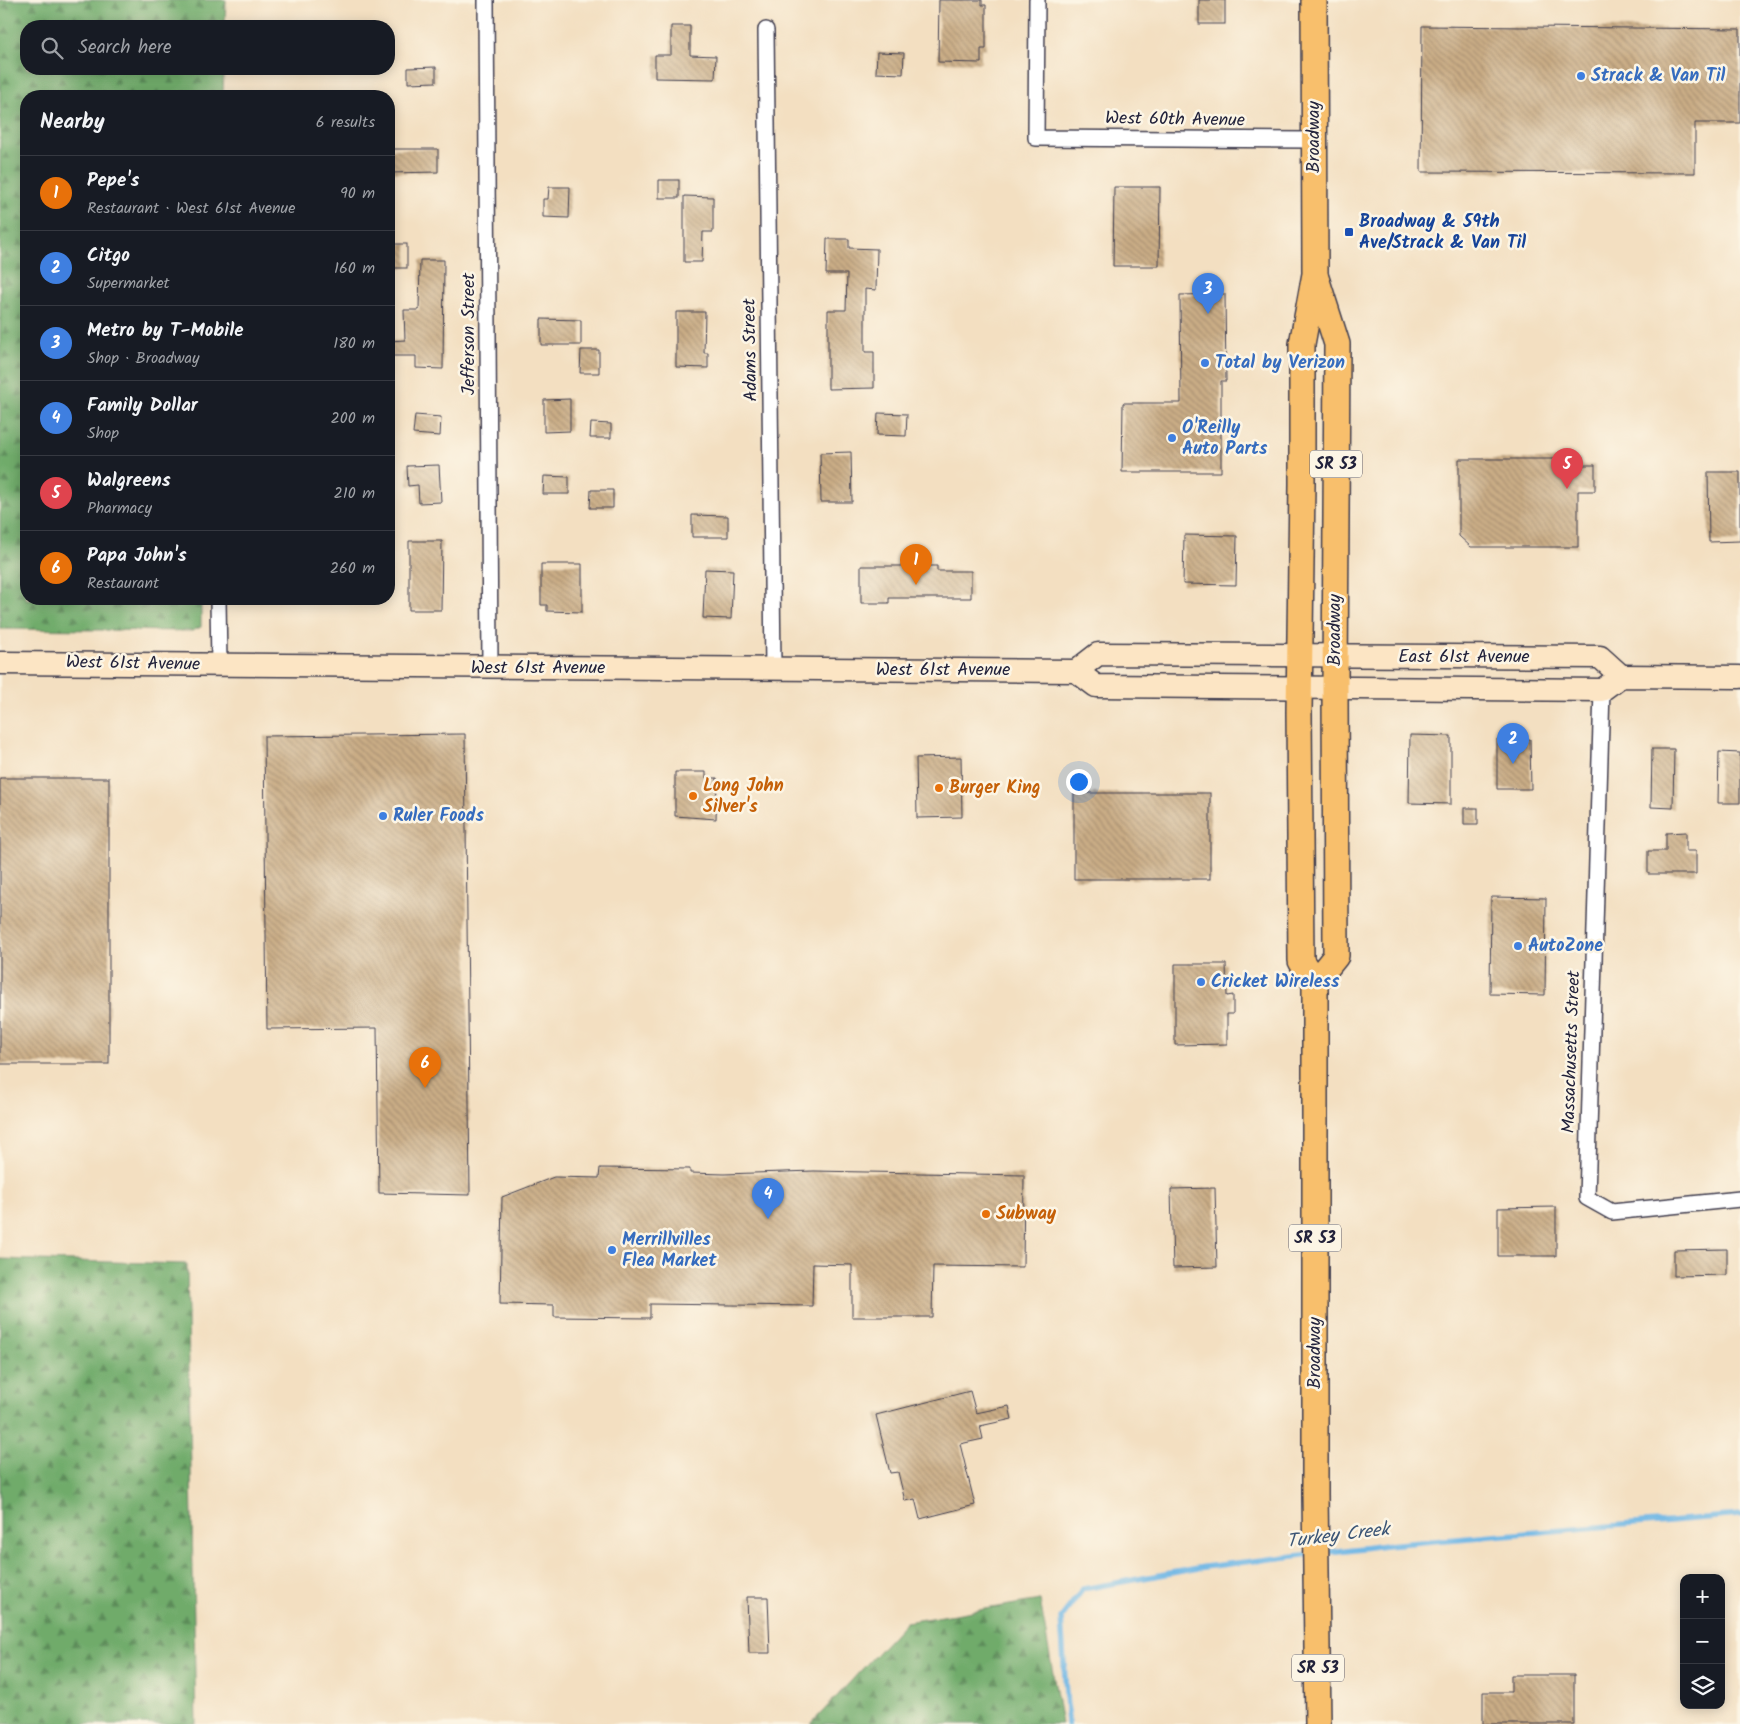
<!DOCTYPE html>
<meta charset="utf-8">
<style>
body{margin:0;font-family:Kalam,sans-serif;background:#20242c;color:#f1f3f6}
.controls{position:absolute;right:15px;bottom:15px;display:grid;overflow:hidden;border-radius:10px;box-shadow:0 2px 12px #0003}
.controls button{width:45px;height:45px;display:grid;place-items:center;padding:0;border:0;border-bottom:1px solid #363941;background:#171b24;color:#f1f3f6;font:25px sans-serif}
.you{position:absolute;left:1078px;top:781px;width:18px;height:18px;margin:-12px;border:4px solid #fff;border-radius:50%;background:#1a73e8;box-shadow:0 0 0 8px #1a73e833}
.badge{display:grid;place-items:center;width:32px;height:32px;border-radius:50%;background:#d1495b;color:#fff;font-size:16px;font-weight:700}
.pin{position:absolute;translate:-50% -41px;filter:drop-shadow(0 1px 2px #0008)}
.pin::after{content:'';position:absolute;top:26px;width:18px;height:15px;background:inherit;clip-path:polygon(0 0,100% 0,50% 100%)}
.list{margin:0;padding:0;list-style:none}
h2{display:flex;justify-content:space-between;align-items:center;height:65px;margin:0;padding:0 20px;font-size:21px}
h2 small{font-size:16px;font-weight:400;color:#9ea1a6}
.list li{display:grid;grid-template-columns:32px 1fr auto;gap:15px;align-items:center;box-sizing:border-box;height:75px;padding:0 20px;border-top:1px solid #363941}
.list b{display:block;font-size:19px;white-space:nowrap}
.list p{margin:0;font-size:16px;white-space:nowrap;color:#9ea1a6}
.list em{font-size:16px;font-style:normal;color:#9ea1a6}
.icon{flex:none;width:28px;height:28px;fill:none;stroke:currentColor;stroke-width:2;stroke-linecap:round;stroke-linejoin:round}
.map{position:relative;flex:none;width:1740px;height:1724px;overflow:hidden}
.search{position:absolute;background:#171b24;box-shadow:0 2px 12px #0003;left:20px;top:20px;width:375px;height:55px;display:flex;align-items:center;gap:12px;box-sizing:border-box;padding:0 18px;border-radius:20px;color:#9ea1a6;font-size:19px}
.panel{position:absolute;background:#171b24;box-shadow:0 2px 12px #0003;left:20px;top:90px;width:375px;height:515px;border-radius:20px}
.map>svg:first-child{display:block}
</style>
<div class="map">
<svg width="1740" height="1724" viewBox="0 0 1740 1724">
<defs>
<pattern id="forest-firs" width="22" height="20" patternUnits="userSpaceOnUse" patternTransform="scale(1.25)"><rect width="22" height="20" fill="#70ab6b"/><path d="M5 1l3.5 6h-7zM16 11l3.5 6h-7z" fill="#5c8b59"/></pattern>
<pattern id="building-back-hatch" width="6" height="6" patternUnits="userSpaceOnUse" patternTransform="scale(1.25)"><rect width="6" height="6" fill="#caad86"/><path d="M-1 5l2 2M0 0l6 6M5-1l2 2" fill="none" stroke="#a48c6f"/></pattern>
</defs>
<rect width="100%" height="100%" fill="#fcf5e5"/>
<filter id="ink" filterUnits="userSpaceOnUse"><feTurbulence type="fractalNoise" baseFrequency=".02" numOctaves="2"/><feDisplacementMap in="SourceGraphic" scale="10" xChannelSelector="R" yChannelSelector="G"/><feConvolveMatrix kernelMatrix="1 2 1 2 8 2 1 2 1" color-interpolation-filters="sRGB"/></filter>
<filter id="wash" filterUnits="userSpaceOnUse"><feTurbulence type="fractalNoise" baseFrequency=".0096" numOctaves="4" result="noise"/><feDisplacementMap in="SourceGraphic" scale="20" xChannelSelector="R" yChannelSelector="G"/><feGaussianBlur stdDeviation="1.12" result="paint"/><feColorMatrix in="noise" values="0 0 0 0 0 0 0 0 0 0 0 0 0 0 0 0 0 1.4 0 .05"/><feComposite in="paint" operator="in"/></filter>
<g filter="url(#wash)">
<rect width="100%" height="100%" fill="#f3dfc1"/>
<g fill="url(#forest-firs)" stroke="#496653">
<polygon points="0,0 226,0 225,26 26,26 26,69 224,69 223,96 26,96 26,599 201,599 201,627 192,631 0,629"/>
<polygon points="0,1259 187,1264 196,1724 0,1724"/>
<polygon points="1040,1600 1062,1724 811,1724 906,1622"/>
</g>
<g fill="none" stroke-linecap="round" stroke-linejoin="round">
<g stroke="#6db6e5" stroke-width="5.5">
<polyline points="1322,1553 1386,1545 1740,1515"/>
<polyline points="1068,1724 1061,1618 1083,1589 1204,1567 1311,1554"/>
</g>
</g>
<g id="blocks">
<g fill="url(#building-back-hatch)">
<polygon points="939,0 982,0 982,5 986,5 986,49 981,49 981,63 938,62"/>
<rect x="1199" y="0" width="26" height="24"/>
<polygon points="671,26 690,26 690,55 716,56 715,79 655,78 655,55 671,55"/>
<polygon points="1422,26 1740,29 1740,123 1695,123 1695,173 1421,172"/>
<polygon points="877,52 904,53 903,74 876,73"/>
<polygon points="436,67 436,82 408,83 408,68"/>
<polygon points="389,149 438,149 438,172 389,173"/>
<rect x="659" y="180" width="20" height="18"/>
<polygon points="549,187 570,187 569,218 543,217 543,199 548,199"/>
<polygon points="1114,187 1160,187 1159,266 1113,266"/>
<polygon points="684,196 713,197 713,232 703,232 702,262 684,262"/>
<polygon points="827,239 849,239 849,248 877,249 876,290 865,289 865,352 874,352 874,388 828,389 828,310 846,310 847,274 826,274"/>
<rect x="389" y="244" width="18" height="24"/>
<polygon points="420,260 444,260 443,369 416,368 416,356 389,356 389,341 405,340 404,310 419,310"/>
<polygon points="1225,294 1226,381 1221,381 1221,472 1122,472 1123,403 1181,403 1180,295"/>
<polygon points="676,312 705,312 704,353 708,353 708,368 676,367"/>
<polygon points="541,319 581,320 581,345 541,345"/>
<polygon points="581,350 599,350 599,373 580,373"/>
<polygon points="570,399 570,431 544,432 544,400"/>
<polygon points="878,413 907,414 906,436 877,435"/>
<polygon points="415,415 441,417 440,436 413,434"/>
<polygon points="591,423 611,424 611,438 590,438"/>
<polygon points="851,452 852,502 821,502 820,453"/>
<polygon points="1459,459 1580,459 1580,465 1595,465 1595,491 1578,491 1578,547 1471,547 1459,536"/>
<polygon points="439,465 441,502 419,503 418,485 408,486 407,466"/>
<polygon points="1708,472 1740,472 1740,541 1709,542"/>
<polygon points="544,476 569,477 569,494 543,494"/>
<polygon points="591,490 613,490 613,508 590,508"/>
<polygon points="692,515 728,516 728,537 692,537"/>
<polygon points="1184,535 1237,536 1236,585 1183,584"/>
<polygon points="409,541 442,541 441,610 409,610"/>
<polygon points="541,564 582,564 582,612 547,611 547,605 541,605"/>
<polygon points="861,566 937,566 937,571 971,571 971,598 889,598 889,603 861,603"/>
<polygon points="705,569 733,570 731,619 703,618"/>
<polygon points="465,734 470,1195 379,1193 377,1028 267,1029 264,736"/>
<polygon points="1410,735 1451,736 1451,804 1409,803"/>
<polygon points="1497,739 1530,739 1531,789 1497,789"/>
<polygon points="1652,749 1674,749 1673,808 1651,807"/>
<polygon points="1719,752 1740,753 1740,803 1718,803"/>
<polygon points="961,757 962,817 917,818 916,758"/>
<polygon points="675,772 706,772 706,778 717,778 716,819 675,816"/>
<rect x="0" y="778" width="109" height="286"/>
<rect x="1074" y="793" width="136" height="86"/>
<rect x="1464" y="808" width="14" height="16"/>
<polygon points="1686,832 1686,851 1696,851 1696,874 1648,874 1648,851 1666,851 1666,833"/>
<polygon points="1491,897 1546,898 1545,995 1490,994"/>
<polygon points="1175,964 1226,964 1227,996 1233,995 1233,1014 1227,1014 1227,1044 1175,1045"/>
<polygon points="600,1168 690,1169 690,1173 724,1174 814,1171 1024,1175 1023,1267 933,1266 932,1317 852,1317 852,1265 813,1264 812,1306 650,1304 650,1318 554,1317 554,1305 500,1304 502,1197 554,1177 599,1178"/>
<polygon points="1215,1188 1217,1267 1173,1268 1171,1189"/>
<polygon points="1556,1207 1556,1256 1498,1256 1498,1208"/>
<polygon points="1727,1249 1727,1275 1674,1276 1674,1250"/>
<polygon points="970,1391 976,1413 1009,1406 1012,1419 980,1426 983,1439 960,1444 975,1505 920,1519 915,1499 905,1501 898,1472 890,1473 876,1415"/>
<polygon points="747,1597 768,1597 770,1653 749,1653"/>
<polygon points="1511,1675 1574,1675 1574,1724 1483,1724 1483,1692 1511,1692"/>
</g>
</g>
</g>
<g filter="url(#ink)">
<use href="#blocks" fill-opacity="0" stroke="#413e4f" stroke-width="1"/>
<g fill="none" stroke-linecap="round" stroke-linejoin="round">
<g stroke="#413e4f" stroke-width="18">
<g id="minor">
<polyline points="486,0 490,667"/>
<polyline points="1037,0 1036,138 1314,140"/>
<polyline points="766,30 773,669"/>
<polyline points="218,599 219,665"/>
<polyline points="1602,690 1587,1198 1612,1212 1740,1199"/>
</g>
</g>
<g stroke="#413e4f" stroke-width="25">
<g id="secondary">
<polyline points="0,663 1076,671 1098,654 1600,657 1621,676"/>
<polyline points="1076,671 1096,686 1602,690 1621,676 1740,677"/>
</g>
</g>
<g stroke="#413e4f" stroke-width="28">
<g id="primary">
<polyline points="1314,0 1315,274 1302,344 1302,484 1299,712 1301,961 1315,982 1315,1494 1318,1724"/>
<polyline points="1315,982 1336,956 1335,688 1337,344 1316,278"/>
</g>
</g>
<use href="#minor" stroke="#fff" stroke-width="15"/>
<use href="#secondary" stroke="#fce5c4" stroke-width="22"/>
<use href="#primary" stroke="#f8bf6c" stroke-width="25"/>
</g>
</g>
<g fill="#3f7fe0" stroke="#fcf5e5" stroke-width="2">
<circle cx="1581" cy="76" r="5"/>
<circle cx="1205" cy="363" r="5"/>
<circle cx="1172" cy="438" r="5"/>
<circle cx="383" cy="816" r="5"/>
<circle cx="1518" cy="946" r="5"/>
<circle cx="1201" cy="982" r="5"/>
<circle cx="612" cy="1250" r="5"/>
</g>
<rect fill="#1a4fb4" stroke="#fcf5e5" stroke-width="2" x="1344" y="227" width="10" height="10" rx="2.5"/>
<g fill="#e8710a" stroke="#fcf5e5" stroke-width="2">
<circle cx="939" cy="788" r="5"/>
<circle cx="693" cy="796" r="5"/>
<circle cx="986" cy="1214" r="5"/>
</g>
<g text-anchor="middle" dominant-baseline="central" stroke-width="5" stroke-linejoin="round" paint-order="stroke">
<g fill="#fcf5e5" stroke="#63616e" stroke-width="1">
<rect x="1310" y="450.5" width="52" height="27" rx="4"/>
<rect x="1289" y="1224.5" width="52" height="27" rx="4"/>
<rect x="1292" y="1654.5" width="52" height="27" rx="4"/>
</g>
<g font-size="16" font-weight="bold" fill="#22223b">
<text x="1336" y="464">SR 53</text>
<text x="1315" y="1238">SR 53</text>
<text x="1318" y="1668">SR 53</text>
</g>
<g font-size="18" font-weight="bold" fill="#366cbe" stroke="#fcf5e5" text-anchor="start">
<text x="1591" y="76">Strack &amp; Van Til</text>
<text x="1215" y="363">Total by Verizon</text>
<text x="1182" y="428">O'Reilly<tspan x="1182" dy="21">Auto Parts</tspan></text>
<text x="393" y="816">Ruler Foods</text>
<text x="1528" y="946">AutoZone</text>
<text x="1211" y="982">Cricket Wireless</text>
<text x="622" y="1240">Merrillvilles<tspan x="622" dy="21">Flea Market</tspan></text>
</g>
<g font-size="18" fill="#22223b" stroke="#fcf5e5">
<text transform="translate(1175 120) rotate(1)">West 60th Avenue</text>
<text transform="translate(1314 137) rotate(-90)">Broadway</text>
<text transform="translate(469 334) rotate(-90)">Jefferson Street</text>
<text transform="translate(751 350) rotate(-91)">Adams Street</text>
<text transform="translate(1335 630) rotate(-90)">Broadway</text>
<text x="1464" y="657">East 61st Avenue</text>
<text transform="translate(133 664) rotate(1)">West 61st Avenue</text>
<text x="538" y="668">West 61st Avenue</text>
<text x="943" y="670">West 61st Avenue</text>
<text transform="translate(1572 1052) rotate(-88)">Massachusetts Street</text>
<text transform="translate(1315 1353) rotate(-90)">Broadway</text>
</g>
<g font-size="18" font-weight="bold" fill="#164399" stroke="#fcf5e5" text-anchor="start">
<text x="1359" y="222">Broadway &amp; 59th<tspan x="1359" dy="21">Ave/Strack &amp; Van Til</tspan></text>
</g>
<g font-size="18" font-weight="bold" fill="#c56008" stroke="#fcf5e5" text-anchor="start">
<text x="703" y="786">Long John<tspan x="703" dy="21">Silver's</tspan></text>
<text x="949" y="788">Burger King</text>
<text x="996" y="1214">Subway</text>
</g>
<g font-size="19" font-style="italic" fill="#3c5676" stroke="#fcf5e5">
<text transform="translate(1338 1536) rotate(-7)">Turkey Creek</text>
</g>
</g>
</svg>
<div class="controls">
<button>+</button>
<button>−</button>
<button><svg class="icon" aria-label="layers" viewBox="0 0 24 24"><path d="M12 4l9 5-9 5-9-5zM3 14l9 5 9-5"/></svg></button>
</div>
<div class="you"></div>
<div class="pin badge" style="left:916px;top:585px;background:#e8710a">1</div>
<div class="pin badge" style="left:1513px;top:764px;background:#3f7fe0">2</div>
<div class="pin badge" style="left:1208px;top:314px;background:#3f7fe0">3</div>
<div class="pin badge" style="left:768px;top:1219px;background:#3f7fe0">4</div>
<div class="pin badge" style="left:1567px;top:489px;background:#e0444e">5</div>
<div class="pin badge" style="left:425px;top:1088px;background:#e8710a">6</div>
<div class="search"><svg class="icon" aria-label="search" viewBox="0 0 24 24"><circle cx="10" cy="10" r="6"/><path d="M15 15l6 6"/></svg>Search here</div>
<section class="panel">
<h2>Nearby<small>6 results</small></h2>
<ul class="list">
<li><span class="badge" style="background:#e8710a">1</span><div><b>Pepe's</b><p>Restaurant · West 61st Avenue</p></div><em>90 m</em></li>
<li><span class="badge" style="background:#3f7fe0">2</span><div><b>Citgo</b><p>Supermarket</p></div><em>160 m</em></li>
<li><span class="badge" style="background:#3f7fe0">3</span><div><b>Metro by T-Mobile</b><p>Shop · Broadway</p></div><em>180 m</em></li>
<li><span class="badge" style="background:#3f7fe0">4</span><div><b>Family Dollar</b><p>Shop</p></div><em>200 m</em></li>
<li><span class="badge" style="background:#e0444e">5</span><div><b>Walgreens</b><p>Pharmacy</p></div><em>210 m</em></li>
<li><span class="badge" style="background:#e8710a">6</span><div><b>Papa John's</b><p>Restaurant</p></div><em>260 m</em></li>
</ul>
</section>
</div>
